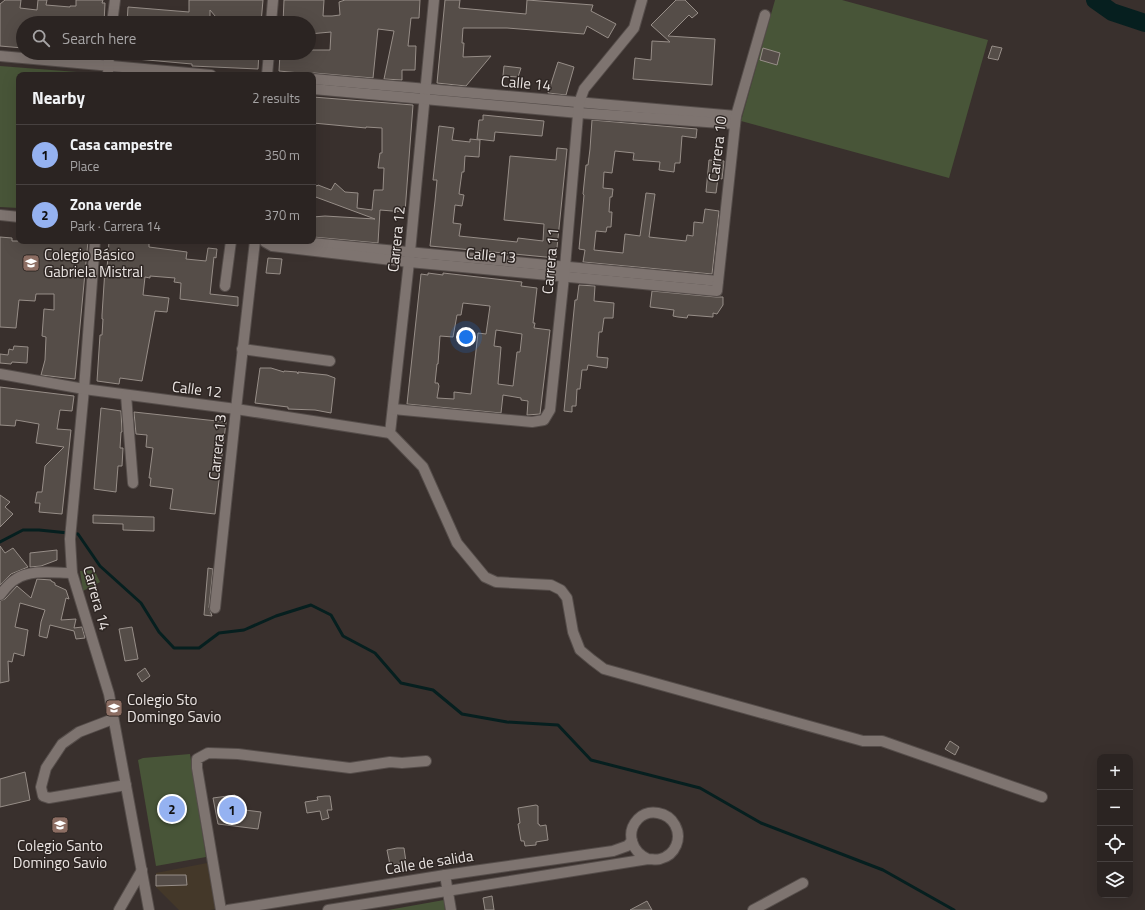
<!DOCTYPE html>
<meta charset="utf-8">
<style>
body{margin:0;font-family:"Titillium Web",sans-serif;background:#37302f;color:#f1f3f6}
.controls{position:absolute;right:12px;bottom:12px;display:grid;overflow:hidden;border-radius:8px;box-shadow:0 4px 16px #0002}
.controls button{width:36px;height:36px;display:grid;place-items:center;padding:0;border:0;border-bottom:1px solid #474140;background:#2b2422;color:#f1f3f6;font:20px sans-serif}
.you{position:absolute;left:466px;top:337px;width:14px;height:14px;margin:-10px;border:3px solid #fff;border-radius:50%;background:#1a73e8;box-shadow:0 0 0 6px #1a73e833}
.badge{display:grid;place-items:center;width:26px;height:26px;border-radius:50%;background:#95b2f1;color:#111;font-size:13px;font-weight:700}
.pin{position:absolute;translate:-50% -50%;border:2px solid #fff;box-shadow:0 1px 4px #0006}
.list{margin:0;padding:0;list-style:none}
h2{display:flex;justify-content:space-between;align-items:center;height:52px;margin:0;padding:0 16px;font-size:17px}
h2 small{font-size:13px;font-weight:400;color:#a6a4a5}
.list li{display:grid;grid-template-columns:26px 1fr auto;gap:12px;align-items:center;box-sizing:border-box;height:60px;padding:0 16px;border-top:1px solid #474140}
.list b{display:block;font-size:15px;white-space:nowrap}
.list p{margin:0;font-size:13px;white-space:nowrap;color:#a6a4a5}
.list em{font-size:13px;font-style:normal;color:#a6a4a5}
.icon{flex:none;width:22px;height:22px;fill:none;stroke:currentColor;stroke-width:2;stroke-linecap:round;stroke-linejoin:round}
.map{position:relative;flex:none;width:1145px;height:910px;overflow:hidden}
.search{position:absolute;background:#2b2422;box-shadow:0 4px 16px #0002;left:16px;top:16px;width:300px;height:44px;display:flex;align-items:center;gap:10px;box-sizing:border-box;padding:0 14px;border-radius:22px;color:#a6a4a5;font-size:15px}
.panel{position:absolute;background:#2b2422;box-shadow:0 4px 16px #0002;left:16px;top:72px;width:300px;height:172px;border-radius:8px}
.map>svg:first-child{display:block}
</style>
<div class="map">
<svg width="1145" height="910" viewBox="0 0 1145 910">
<rect width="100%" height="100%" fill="#39302d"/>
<polygon fill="#443829" points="207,863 216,909 211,910 179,910 156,887 156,873"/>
<g fill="#485538">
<polygon points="775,0 842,0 988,40 949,178 741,121"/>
<polygon points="0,66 103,74 102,75 19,75 19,208 0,207"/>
<polygon points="94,570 100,582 83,591 80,571"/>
<polygon points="190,754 206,857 156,866 138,760 143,758"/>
<polygon points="444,900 445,910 388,910"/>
</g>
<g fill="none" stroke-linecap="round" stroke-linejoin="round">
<polyline stroke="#061f1f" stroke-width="3" points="0,542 23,530 39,530 78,534 100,566 141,603 159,632 174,648 199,648 219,633 244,630 276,616 311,605 331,615 343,636 375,653 401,683 433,690 462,714 507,722 558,725 591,760 700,788 761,823 883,870 954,910"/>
<polyline stroke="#061f1f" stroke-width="18" points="1095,0 1112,12 1145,23"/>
</g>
<g fill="#554d48" stroke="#978e88" fill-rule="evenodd">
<polygon points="5,0 21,0 20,8 37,10 38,0 47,0 46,5 70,7 70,6 76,6 76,0 103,0 102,3 105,3 104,23 23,23 23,48 0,46 0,4"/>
<polygon points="189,0 263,0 261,23 221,23 210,10 210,23 127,23 128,7 189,12"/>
<polygon points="284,0 324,0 323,16 332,16 340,15 339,2 345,0 420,0 419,18 411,18 408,46 416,46 415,70 402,70 402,80 384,79 394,31 378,29 373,78 314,73 310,74 279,71 280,53 309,53 309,50 330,50 331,32 309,34 309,23 283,23"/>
<polygon points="445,0 460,0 459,8 526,14 527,0 593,5 591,11 616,24 608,38 587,26 584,34 507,28 463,28 462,43 464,43 463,57 491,56 466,86 437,83"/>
<polygon points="676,0 685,0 698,13 692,18 689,15 668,36 715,39 712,85 633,79 635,58 651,60 652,41 670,42 651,25"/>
<polygon points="992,46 1002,48 998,60 988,58"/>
<polygon points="763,48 780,53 777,65 760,60"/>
<polygon points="125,53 259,53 258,69 192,66 192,64 125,58"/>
<polygon points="558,62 574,67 566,95 548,93"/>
<polygon points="504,66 521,68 518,77 503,76"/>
<polygon points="313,97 413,105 405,212 380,210 378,243 313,237 313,217 325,216 375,219 313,196 313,184 317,186 318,185 331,190 335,183 345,192 358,193 357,208 372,210 374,190 383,190 384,168 378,168 380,153 382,153 382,128 366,127 366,128 313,123"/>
<polygon points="483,115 544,121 542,136 495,132 494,141 477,139 479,120 483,120"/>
<polygon points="592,120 697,129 696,138 682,136 680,163 675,163 674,172 659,170 660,162 633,160 634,153 615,151 612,173 604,172 603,188 613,189 612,197 610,197 609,212 612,212 611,227 607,227 606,232 596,231 594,250 623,253 625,234 640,236 646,193 655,194 649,237 686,241 687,235 693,236 694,222 703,223 705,209 719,211 712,274 583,262 585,250 579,249 584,195 583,194 586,165 588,165 590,149"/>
<polygon points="439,126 454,128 452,140 470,142 470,139 480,140 479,157 465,156 464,172 462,172 459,194 464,195 462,206 455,205 453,223 461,224 459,236 517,242 518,238 543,241 544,224 504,220 510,156 556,160 557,148 567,149 556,258 430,246 435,201 437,180 433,180"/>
<polygon points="709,160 724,161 722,179 718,178 716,193 706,192"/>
<polygon points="0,237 12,238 12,241 88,241 75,379 41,375 45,360 46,337 42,336 44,309 54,310 54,294 36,294 35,301 19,300 16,328 0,327"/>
<polygon points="109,241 135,241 149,243 149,247 187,252 186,259 206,261 208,248 217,249 216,258 214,257 210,294 238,297 238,306 180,299 181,283 174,282 175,278 150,276 150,278 145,277 143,295 169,298 167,312 155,311 142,381 120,378 119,384 97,381 100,335 102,335 103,319 102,319 102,315 105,269 107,269"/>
<polygon points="268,258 282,259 280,274 266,273"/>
<path d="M428,273L443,275V273L522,282L521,286L537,288L533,323H535L534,328L550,330L540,414L527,415L528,401L521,400V398L503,395L501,413L407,404L421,274L428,275ZM463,303L490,306L486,334L478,333L471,394L454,392V399L437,398L439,386L438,383H435L437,364H438L440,336L453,337L457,315H461ZM496,330L522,334L520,352H517L513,386L498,384L501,347L494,346Z"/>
<polygon points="579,285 595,286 594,301 614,303 613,318 604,318 602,332 599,332 597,357 608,358 607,368 588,365 587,370 582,370 580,389 577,389 576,406 572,406 572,412 564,411 575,300 577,300"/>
<polygon points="652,291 716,297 723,297 723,305 717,314 713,313 713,317 688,315 687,318 678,317 673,316 674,310 650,307"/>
<polygon points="14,346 28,347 27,363 12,362 11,364 0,363 0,354 8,355 9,349 13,350"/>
<polygon points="260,368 271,368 284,372 284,371 297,372 298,374 298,372 327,375 335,378 331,413 315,410 288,409 288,407 255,403"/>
<polygon points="0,387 74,396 72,411 60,410 57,429 71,430 62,514 39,512 40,503 35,503 37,492 42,492 45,466 64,447 36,443 39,424 16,420 15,426 0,425"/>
<polygon points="101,408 121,411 122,432 121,432 120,448 123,448 122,466 118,466 116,492 94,489"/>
<polygon points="134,412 226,422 215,514 170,509 173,489 150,486 151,478 149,478 153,448 146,447 147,435 136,434"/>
<polygon points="0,495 10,502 5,507 13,514 0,527"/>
<polygon points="93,515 154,517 154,531 123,530 123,524 93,523"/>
<polygon points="0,546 5,553 13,548 28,567 11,574 0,585"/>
<polygon points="57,550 57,560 41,566 30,567 30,553"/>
<polygon points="208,568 213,569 209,607 212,616 204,615"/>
<polygon points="37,579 51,580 51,581 55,583 55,585 66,590 69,599 66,598 61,620 76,619 74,628 82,627 85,638 76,639 74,631 50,625 47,638 39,636 41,622 45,610 20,603 15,627 28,630 24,656 14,653 12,662 8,661 9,681 0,683 0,601 5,599 17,586 31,598"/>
<polygon points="132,627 138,659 125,661 119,629"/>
<polygon points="145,668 150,676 142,682 137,674"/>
<polygon points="950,741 959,747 955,755 945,749"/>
<polygon points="25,772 30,800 0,807 0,779"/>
<polygon points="235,795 237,809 261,812 258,829 218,824 213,798"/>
<polygon points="325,796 330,796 332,810 327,810 329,818 322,820 320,811 307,813 305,802 318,800 317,797"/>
<polygon points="536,805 538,806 538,824 539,824 540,826 546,825 548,840 536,842 536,845 525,846 524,841 521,841 518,824 520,823 518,808"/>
<polygon points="397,848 404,848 406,862 390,865 387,850"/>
<polygon points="156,875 186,875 187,885 156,886"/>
<polygon points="492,896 494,910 485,910 483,898"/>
<polygon points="647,901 652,910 630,910"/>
</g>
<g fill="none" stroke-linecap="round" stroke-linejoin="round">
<g stroke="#554d4a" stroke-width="12">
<g id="minor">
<polyline points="434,0 409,262 390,433 423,467 457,543 485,577 496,582 551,585 561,590 567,598 573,632 580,650 592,660 604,669 863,741 882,741 1042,797"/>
<polyline points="112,23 115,0"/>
<polyline points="271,23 273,0"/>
<polyline points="0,56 211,75"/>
<polyline points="108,75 109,53"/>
<polyline points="267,75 269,53"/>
<polyline points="313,79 736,116"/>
<polyline points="313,89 579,113 735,124"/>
<polyline points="0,215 19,217"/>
<polyline points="95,241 84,389 70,539 72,573 109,694 149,910"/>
<polyline points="290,241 718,281"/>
<polyline points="265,242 272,246 409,262 717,291 736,116 765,15"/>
<polyline points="225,286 231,241"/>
<polyline points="242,349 330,361"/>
<polyline points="0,374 84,389 236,409 390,433"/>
<polyline points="126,395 133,483"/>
<polyline points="393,409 532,422 544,420 550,410 565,267 579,103 584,89 634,28 642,0"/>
<path d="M0,595C5,589 9,583 16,579C31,569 55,573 72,573"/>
<polyline points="215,608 236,409 255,241"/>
<polyline points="113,719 79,732 62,744 46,768 41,787 43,796 49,798 126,785"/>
<polyline points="445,875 451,910"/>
<polyline points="119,910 142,870"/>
<polyline points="221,910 197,768 197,759 208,753 238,754 350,768 390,762 402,763 426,761"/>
<polyline points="228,910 445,875 613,851 627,846 632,841"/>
<path d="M328,910L648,859C652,859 657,860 660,859C676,855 682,838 675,825C668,812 649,808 638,819C625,833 632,852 648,859"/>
<polyline points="753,910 803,883"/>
</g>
</g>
<use href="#minor" stroke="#7e7470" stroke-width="10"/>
</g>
<defs>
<g id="school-square" transform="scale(0.9)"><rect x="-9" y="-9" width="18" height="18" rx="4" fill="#8d6e63" stroke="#2e2623"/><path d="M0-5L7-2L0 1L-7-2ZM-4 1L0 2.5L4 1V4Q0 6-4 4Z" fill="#fff"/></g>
</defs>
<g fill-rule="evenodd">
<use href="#school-square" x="31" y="263"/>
<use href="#school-square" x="114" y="708"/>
<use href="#school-square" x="60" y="825"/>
</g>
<g text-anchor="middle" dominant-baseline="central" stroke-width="3" stroke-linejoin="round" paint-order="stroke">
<g font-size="15" fill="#eae4e2" stroke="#2e2623">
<text transform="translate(526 83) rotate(5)">Calle 14</text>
<text transform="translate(717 149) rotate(-83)">Carrera 10</text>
<text transform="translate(396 239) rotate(-84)">Carrera 12</text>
<text transform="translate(491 255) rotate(5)">Calle 13</text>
<text transform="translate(550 261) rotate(-85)">Carrera 11</text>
<text transform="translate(197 389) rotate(7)">Calle 12</text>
<text transform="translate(217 447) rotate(-84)">Carrera 13</text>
<text transform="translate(97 598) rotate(75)">Carrera 14</text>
<text transform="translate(429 862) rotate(-9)">Calle de salida</text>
</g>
<g font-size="15" fill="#eae4e2" stroke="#2e2623" text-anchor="start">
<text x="44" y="254">Colegio Básico<tspan x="44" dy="17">Gabriela Mistral</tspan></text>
<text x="127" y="699">Colegio Sto<tspan x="127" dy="17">Domingo Savio</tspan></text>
<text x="60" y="845" text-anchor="middle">Colegio Santo<tspan x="60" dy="17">Domingo Savio</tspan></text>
</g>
</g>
</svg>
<div class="controls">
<button>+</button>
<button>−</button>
<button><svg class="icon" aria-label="locate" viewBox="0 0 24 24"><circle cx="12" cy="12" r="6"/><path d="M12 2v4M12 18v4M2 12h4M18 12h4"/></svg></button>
<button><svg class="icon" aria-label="layers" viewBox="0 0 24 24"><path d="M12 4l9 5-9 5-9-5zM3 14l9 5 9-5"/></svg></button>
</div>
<div class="you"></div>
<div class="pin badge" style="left:232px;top:810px">1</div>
<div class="pin badge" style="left:172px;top:809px">2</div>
<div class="search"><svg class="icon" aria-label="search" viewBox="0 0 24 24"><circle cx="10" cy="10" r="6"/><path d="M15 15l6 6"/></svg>Search here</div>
<section class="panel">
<h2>Nearby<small>2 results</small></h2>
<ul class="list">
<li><span class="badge">1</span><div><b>Casa campestre</b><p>Place</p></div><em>350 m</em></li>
<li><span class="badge">2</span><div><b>Zona verde</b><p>Park · Carrera 14</p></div><em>370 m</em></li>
</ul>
</section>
</div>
